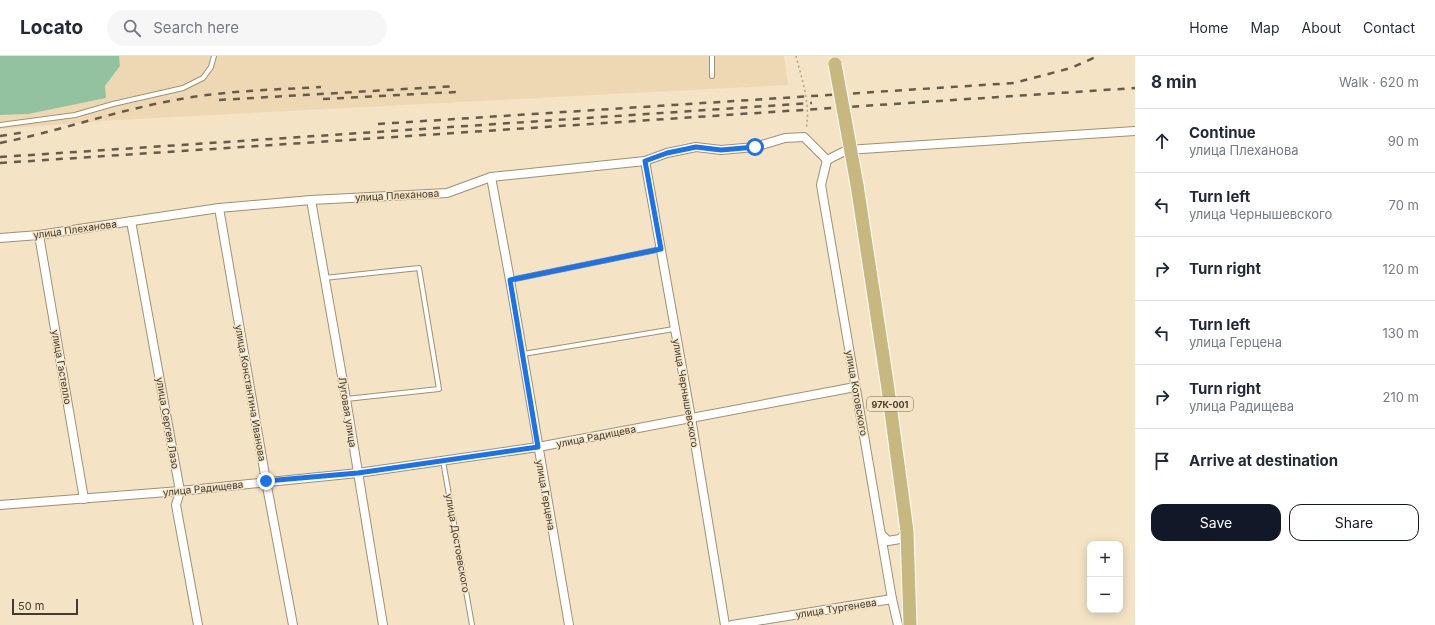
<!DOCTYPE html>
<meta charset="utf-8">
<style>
body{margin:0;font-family:Inter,sans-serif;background:#f6f6f7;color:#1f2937}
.controls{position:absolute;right:12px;bottom:12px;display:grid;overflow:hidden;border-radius:8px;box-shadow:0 2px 10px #0003}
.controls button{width:36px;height:36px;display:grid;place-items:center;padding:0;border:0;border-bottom:1px solid #e0e1e3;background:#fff;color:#1f2937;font:20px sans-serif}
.scale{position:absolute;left:12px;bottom:10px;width:66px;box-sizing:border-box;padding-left:4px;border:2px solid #423b2f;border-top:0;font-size:11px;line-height:14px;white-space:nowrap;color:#423b2f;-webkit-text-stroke:3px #f4e3c5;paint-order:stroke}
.stop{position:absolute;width:12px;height:12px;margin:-9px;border:3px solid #1a73e8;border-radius:50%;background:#fff}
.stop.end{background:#1a73e8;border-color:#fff;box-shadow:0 1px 4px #0008}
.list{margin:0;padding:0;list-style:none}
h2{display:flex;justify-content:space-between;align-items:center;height:52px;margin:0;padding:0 16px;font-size:17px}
h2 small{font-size:13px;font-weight:400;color:#747a83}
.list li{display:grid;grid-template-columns:26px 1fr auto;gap:12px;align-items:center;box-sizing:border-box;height:64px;padding:0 16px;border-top:1px solid #e0e1e3}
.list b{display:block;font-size:15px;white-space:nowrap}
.list p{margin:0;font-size:13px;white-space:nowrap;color:#747a83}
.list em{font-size:13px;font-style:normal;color:#747a83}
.actions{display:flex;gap:8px;padding:12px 16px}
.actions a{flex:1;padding:9px 0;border:1px solid #111827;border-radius:12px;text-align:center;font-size:14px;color:#111827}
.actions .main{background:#111827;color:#fff}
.icon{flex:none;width:22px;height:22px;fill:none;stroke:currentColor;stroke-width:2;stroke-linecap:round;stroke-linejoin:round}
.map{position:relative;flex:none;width:1135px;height:569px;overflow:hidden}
header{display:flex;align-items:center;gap:24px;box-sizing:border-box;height:56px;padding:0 20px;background:#fff;border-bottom:1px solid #e0e1e3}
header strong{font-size:19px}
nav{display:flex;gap:22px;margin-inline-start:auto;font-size:14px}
.search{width:280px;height:36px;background:#f6f6f7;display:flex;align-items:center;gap:10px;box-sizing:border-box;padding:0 14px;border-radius:22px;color:#747a83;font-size:15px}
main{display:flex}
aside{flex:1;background:#fff}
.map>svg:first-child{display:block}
</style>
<header>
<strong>Locato</strong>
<div class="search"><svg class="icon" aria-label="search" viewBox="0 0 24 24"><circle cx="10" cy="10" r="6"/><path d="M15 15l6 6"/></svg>Search here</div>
<nav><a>Home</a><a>Map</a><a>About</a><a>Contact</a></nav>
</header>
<main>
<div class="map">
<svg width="1135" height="569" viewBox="0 0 1135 569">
<rect width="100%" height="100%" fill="#f4e3c5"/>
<polygon fill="#eed8b3" points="119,0 784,0 788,29 116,64 0,73 0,59 28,58 105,30 120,10"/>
<polygon fill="#93c2a0" points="0,0 119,0 120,10 105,30 106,42 28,58 0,59"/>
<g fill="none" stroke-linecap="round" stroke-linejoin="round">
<g stroke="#a09073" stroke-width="6">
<g id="service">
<polyline points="712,0 712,20"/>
<polyline points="0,69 75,59 113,48 183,32 203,22 211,11 214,0"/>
<polyline points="324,222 419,212 439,333 346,343"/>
<polyline points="510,224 661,193"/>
<polyline points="523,298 674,273"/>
<polyline points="443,405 472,569"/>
</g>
</g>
<g stroke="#a09073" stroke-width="10">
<g id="minor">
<polyline points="827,104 821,129 892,543 898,569"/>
<polyline points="827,104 847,94 1135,75"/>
<polyline points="645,105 691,362 725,569"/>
<polyline points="491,121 510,224 569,569"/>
<polyline points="311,144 346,343 383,569"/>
<polyline points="219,152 266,425 293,569"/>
<polyline points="131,165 180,435 176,449 198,569"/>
<polyline points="39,179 84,443"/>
<polyline points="0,182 39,179 219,152 311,144 447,137 491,121 645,105 667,97 696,91 721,94 755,91 785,82 804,81 827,104"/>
<polyline points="0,449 180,435 358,417 538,391 855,331"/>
<polyline points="882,479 888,485 900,483 907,475"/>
<polyline points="732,569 892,543"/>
</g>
</g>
<g stroke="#fff" stroke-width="15">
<polyline id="primary" points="857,129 887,326 907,475 910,569"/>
</g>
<path stroke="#ada089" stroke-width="1.5" stroke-dasharray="2 3" stroke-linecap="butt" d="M796,0C802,24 811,49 806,73"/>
<use href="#service" stroke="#fff" stroke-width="4"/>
<use href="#minor" stroke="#fff" stroke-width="8"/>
<use href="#primary" stroke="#c7b880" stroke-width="13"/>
<g stroke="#645b4b" stroke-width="2.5" stroke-dasharray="7 7" stroke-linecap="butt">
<polyline points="323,43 456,36"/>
<polyline points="219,44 456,30"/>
<polyline points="378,68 1014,27 1071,12 1098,0"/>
<polyline points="0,80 26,76"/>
<path d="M0,87C55,76 109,57 165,46C216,35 269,34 321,31"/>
<polyline points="0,101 812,47"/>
<polyline points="0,107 1135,32"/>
</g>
<g stroke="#fff" stroke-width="15" stroke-linecap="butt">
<polyline id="primary-bridge" points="835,8 857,129"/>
</g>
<use href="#primary-bridge" stroke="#c7b880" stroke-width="13"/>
</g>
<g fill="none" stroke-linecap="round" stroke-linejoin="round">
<polyline stroke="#1a73e8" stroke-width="5" points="266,425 358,417 538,391 510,224 661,193 645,105 667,97 696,91 721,94 755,91"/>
</g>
<g text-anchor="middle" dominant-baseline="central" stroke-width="3" stroke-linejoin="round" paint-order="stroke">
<rect fill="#f4e3c5" stroke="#776d5c" stroke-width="1" x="867" y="341" width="46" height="14" rx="3"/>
<g font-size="9" font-weight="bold" fill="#423b2f">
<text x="890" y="348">97К-001</text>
</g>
<g font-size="10" fill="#423b2f" stroke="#f4e3c5">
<text transform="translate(397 139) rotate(-3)">улица Плеханова</text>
<text transform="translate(75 173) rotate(-8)">улица Плеханова</text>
<text transform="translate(62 311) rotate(80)">улица Гастелло</text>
<text transform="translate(251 337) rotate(80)">улица Константина Иванова</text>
<text transform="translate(686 337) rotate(80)">улица Чернышевского</text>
<text transform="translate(857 337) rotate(80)">улица Котовского</text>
<text transform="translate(348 356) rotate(81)">Луговая улица</text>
<text transform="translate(168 367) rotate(80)">улица Сергея Лазо</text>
<text transform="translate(596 380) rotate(-11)">улица Радищева</text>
<text transform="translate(203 432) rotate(-6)">улица Радищева</text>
<text transform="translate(546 439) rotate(80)">улица Герцена</text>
<text transform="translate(458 487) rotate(80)">улица Достоевского</text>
<text transform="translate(836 552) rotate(-9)">улица Тургенева</text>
</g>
</g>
</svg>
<div class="controls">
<button>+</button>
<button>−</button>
</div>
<div class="scale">50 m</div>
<div class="stop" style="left:755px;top:91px"></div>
<div class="stop end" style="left:266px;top:425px"></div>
</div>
<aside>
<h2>8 min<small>Walk · 620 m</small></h2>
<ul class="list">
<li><svg class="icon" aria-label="ahead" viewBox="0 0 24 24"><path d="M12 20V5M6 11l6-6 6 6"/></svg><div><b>Continue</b><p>улица Плеханова</p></div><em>90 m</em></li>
<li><svg class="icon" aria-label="left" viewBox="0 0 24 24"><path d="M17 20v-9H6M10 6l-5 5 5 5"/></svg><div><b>Turn left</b><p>улица Чернышевского</p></div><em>70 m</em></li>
<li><svg class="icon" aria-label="right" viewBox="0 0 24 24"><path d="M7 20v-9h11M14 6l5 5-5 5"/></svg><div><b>Turn right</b></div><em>120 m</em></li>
<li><svg class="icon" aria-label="left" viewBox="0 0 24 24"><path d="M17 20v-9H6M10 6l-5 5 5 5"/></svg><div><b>Turn left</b><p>улица Герцена</p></div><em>130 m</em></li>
<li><svg class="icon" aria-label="right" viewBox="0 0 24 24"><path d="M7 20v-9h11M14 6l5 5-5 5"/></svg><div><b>Turn right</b><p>улица Радищева</p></div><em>210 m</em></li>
<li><svg class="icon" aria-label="arrive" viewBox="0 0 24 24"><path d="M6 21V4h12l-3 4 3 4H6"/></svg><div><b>Arrive at destination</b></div></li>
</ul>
<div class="actions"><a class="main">Save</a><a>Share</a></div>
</aside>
</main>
